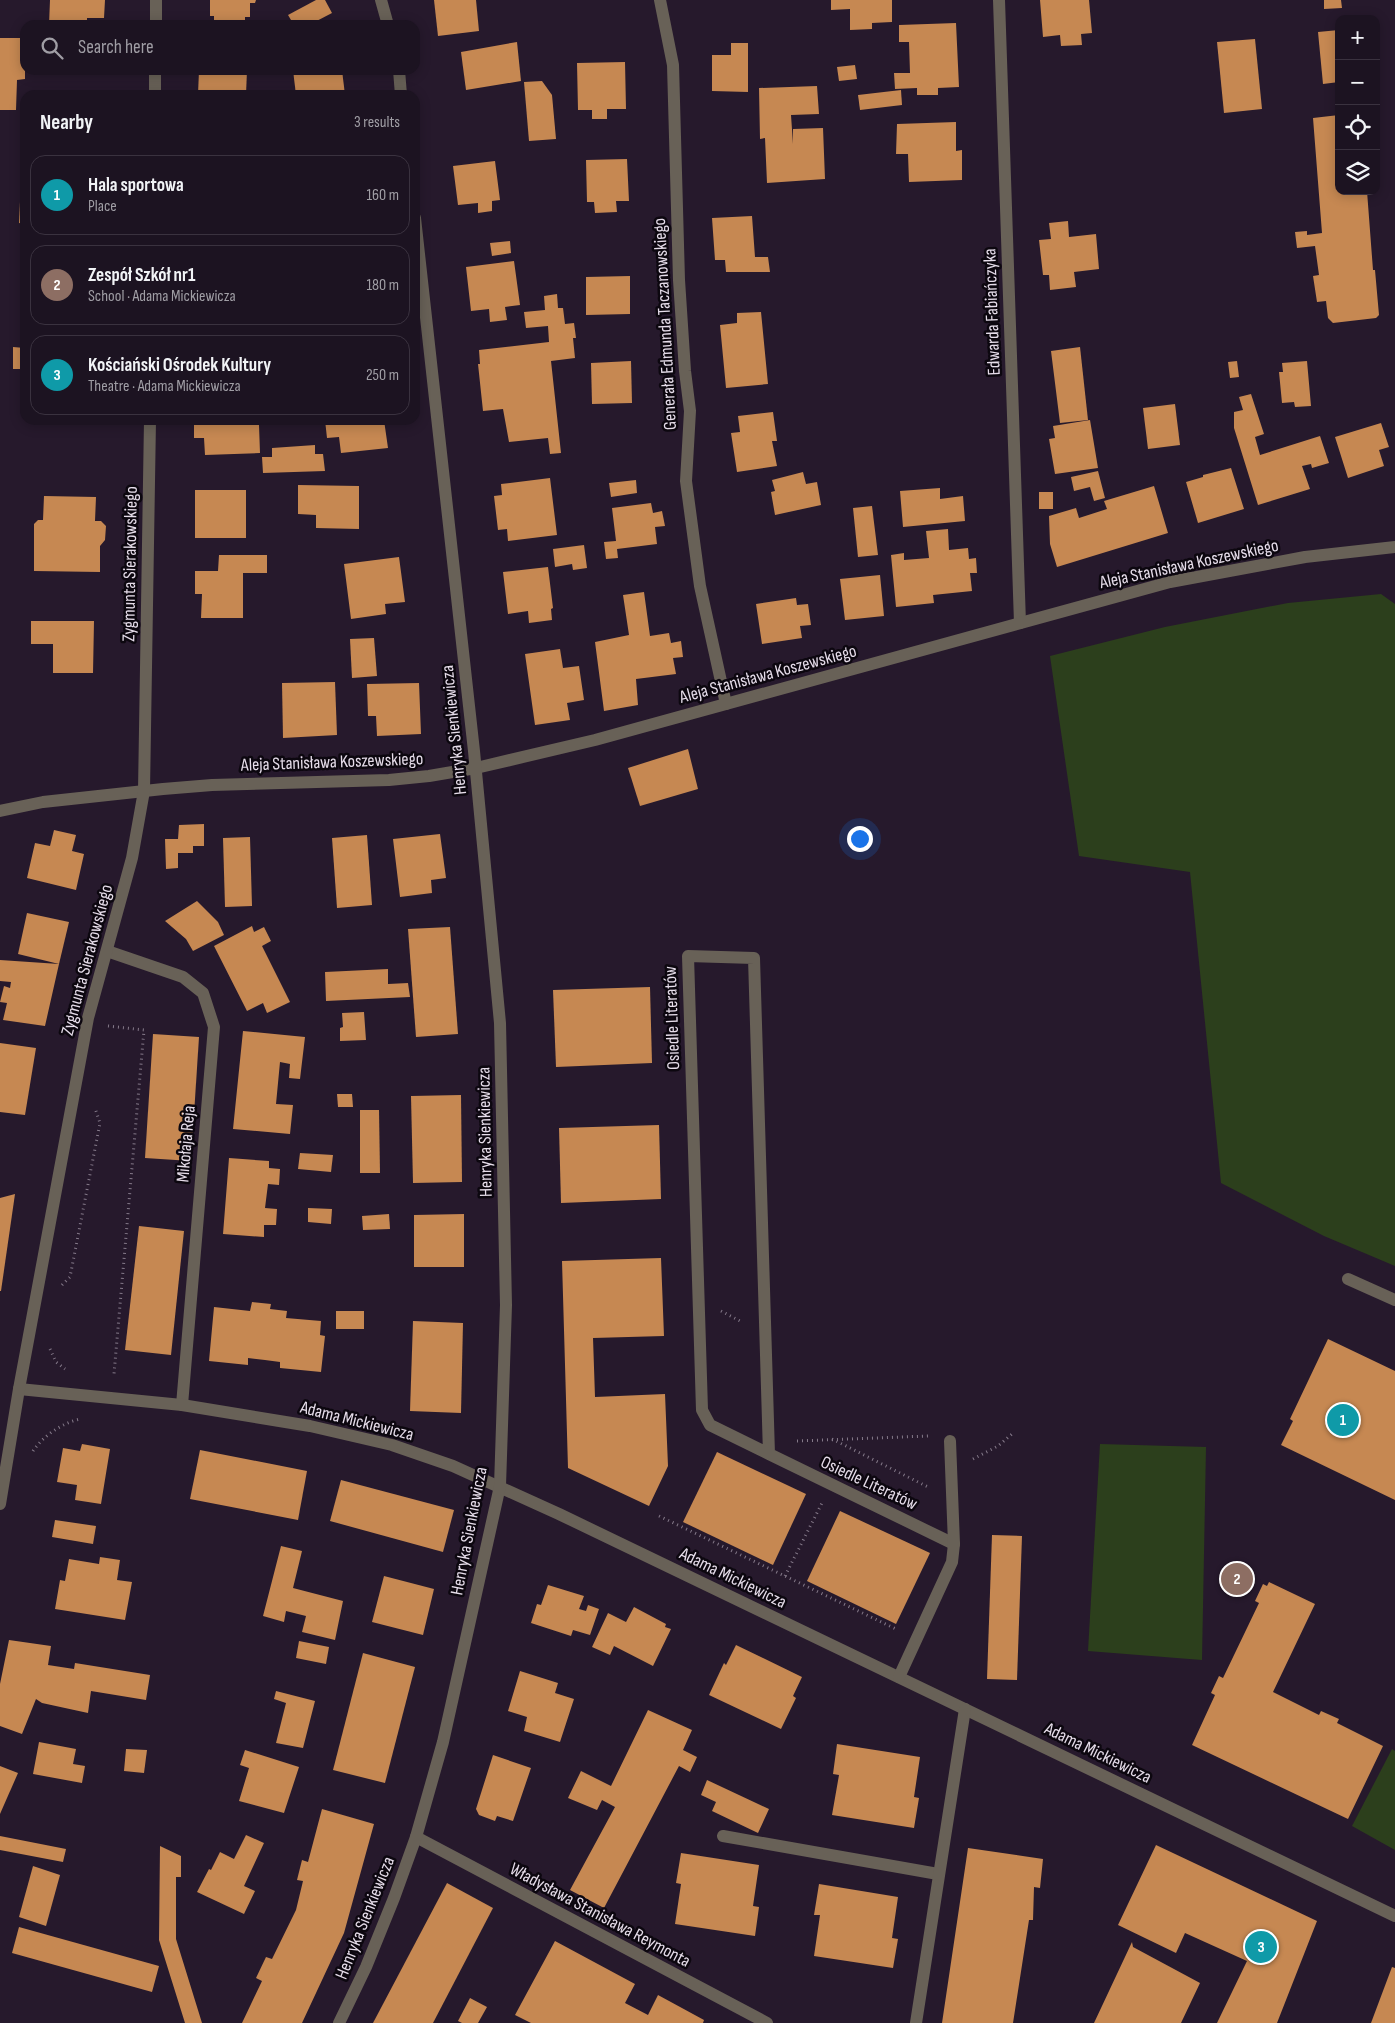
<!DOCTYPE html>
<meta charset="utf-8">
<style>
body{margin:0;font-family:"Sofia Sans Condensed",sans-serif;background:#29202e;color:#f1f3f6}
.controls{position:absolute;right:15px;top:15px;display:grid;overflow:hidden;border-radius:10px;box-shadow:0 2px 12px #0003}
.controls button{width:45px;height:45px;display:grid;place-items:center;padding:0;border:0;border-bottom:1px solid #3a323f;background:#1c1321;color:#f1f3f6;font:25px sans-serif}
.you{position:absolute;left:859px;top:838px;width:18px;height:18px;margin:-12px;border:4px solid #fff;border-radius:50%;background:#1a73e8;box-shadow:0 0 0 8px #1a73e833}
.badge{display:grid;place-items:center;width:32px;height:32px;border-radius:50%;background:#d93025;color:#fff;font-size:16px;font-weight:700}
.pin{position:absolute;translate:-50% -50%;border:2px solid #fff;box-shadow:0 1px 5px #0006}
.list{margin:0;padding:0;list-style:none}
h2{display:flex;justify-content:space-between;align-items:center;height:65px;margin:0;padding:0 20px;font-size:21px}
h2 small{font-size:16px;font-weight:400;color:#a09ea5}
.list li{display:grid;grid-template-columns:32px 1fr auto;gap:15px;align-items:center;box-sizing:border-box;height:80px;margin:0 10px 10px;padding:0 10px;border:1px solid #3a323f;border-radius:15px}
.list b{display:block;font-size:19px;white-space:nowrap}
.list p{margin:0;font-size:16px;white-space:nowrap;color:#a09ea5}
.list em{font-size:16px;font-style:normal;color:#a09ea5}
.icon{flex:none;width:28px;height:28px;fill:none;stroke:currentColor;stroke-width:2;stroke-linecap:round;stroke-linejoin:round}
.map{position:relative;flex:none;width:1395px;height:2023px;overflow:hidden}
.search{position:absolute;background:#1c1321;box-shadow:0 2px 12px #0003;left:20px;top:20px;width:400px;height:55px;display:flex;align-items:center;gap:12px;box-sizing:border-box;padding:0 18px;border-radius:15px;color:#a09ea5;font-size:19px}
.panel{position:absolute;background:#1c1321;box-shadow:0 2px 12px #0003;left:20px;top:90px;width:400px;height:335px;border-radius:15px}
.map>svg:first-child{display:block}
</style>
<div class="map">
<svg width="1395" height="2023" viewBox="0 0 1395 2023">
<rect width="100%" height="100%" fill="#26192c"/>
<g fill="#2c3f1c">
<polygon points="1381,594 1395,604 1395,1266 1324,1236 1221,1183 1190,872 1079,856 1050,656 1165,627 1288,603"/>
<polygon points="1100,1444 1206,1447 1202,1660 1088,1651"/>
<polygon points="1392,1749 1395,1751 1395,1850 1352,1826"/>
</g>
<g fill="#c68852">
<polygon points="50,0 105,0 104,18 87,18 87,25 49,25"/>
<polygon points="210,0 256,0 255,3 250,3 250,17 245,17 245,25 214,25 214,16 210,16"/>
<polygon points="316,0 325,0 332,13 309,25 294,25 288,15"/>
<polygon points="434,0 476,0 479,31 438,36"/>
<polygon points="831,0 892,0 892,22 872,23 872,29 850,30 850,9 831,10"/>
<polygon points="1040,0 1089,0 1092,33 1081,34 1082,45 1061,46 1060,35 1043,37"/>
<polygon points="1324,0 1341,0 1342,8 1324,9"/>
<polygon points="956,23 959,87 938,88 938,95 917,95 917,88 895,89 894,73 910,73 909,42 899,42 899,25"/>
<polygon points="1339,30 1339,82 1323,84 1318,32"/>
<polygon points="0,38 25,38 25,79 17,80 16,110 0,110"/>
<polygon points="1255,39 1262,109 1224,113 1217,42"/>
<polygon points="517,42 521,81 466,90 461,52"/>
<polygon points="731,43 748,43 748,92 712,91 712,55 731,55"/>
<polygon points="625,62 626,109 607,109 607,119 592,119 592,110 578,110 577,63"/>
<polygon points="855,65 857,79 839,81 837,67"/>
<polygon points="199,70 247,70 246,95 198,95"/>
<polygon points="293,70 342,70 345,95 296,95"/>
<polygon points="542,81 552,95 556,139 529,141 524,82"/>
<polygon points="817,86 819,114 791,115 793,144 793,129 823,128 825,179 767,183 765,138 760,139 759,88"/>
<polygon points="901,90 902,105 860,110 858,95"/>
<polygon points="1339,115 1339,191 1367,191 1373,270 1375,270 1379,315 1376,318 1333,323 1328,318 1326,301 1317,302 1313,276 1319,275 1315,246 1297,248 1295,232 1307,231 1307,235 1322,233 1313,118"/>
<polygon points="956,122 956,151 962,150 962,180 909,182 908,154 896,154 897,124"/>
<polygon points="627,159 629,201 616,201 617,212 595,213 594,202 587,202 586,160"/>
<polygon points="495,161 500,200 492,201 492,211 478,213 478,203 458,205 453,166"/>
<polygon points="21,180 25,180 25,224 19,223"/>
<polygon points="752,216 755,257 768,257 770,272 726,272 725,260 715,260 712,218"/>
<polygon points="1068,221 1069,237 1096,234 1099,269 1074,272 1076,287 1050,290 1049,275 1043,275 1039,240 1051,239 1049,223"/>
<polygon points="510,241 511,253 492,256 490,243"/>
<polygon points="514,261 520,305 505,307 507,320 490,322 489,309 471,311 466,267"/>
<polygon points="630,276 630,314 586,315 586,277"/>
<polygon points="557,294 558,308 563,308 565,324 574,323 576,338 573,338 575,358 551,361 561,453 550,454 548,438 509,442 503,409 483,411 478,364 480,364 479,350 549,342 548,326 526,328 524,312 545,310 544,296"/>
<polygon points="761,312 768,384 726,388 720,325 737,323 737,313"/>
<polygon points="13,347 25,348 25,398 22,398 23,369 13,369"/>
<polygon points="1080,347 1088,420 1060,423 1051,351"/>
<polygon points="631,361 632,403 592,404 591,363"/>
<polygon points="1237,361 1239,377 1230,378 1228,362"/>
<polygon points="1307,361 1311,406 1295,407 1294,402 1282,403 1279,372 1283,372 1282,363"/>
<polygon points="1251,394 1264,434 1255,437 1260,455 1320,436 1329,463 1312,468 1311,464 1302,466 1310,489 1258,505 1234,428 1234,412 1243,410 1239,397"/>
<polygon points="1175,404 1180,445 1148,449 1143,408"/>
<polygon points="773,412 777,441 772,441 777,466 737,472 731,433 740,432 738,416"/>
<polygon points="194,420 250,420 250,425 259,425 260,453 205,455 204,438 194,438"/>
<polygon points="325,420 384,420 388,448 341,453 339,437 327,438"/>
<polygon points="1090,420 1098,468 1055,474 1049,439 1055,438 1053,426"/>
<polygon points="1381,423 1389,447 1379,450 1384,466 1348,478 1335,437"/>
<polygon points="315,445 315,454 323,454 325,471 263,473 262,457 272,457 272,448"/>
<polygon points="1231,468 1244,509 1198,523 1186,482 1203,477 1203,475"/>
<polygon points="1098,471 1105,498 1094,501 1090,487 1074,491 1071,477"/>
<polygon points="803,472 806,484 817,482 821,505 775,515 771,492 775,491 772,480"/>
<polygon points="550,478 557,535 508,541 507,529 498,530 494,496 502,495 501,484"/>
<polygon points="636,480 637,493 611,497 609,483"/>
<polygon points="298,485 359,486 359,529 316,528 316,515 298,514"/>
<polygon points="1154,486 1168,533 1057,567 1050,544 1049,516 1076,508 1079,518 1107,509 1104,501"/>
<polygon points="940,488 940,499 963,496 965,521 903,527 900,491"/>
<rect x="195" y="490" width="51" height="48"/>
<rect x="1039" y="492" width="14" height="17"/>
<polygon points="44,496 96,497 95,521 101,521 106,526 105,540 100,546 100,572 34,571 34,524 38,520 43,520"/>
<polygon points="651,503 653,513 662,511 665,526 655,527 657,544 617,549 618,558 606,559 604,542 616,541 612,508"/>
<polygon points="872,506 878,555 858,557 853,508"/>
<polygon points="948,529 949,550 968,548 969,559 976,558 977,573 970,573 972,591 933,595 934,603 896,607 891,555 904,553 904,560 929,558 926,531"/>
<polygon points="584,545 587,568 573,570 572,564 555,567 553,549"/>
<polygon points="219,555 267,555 267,573 243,573 243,618 201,618 202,594 195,594 195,571 218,571"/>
<polygon points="399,557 405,602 385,604 386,614 351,619 344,564"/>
<polygon points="548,567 553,608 551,609 552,620 529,623 528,611 508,614 503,572"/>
<polygon points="880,575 884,616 845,620 840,579"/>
<polygon points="644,592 650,636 669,633 671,643 681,641 683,657 673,658 676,674 636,679 638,705 604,711 595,642 629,635 623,595"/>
<polygon points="796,598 797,605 808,604 811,625 800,626 802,638 762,644 756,604"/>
<polygon points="31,621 94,621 93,673 53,673 53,644 31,644"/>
<polygon points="374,638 377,676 352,678 350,639"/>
<polygon points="560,649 563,668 579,666 584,700 567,703 570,720 535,725 525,654"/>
<polygon points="335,682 337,735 283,738 282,683"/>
<polygon points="419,683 421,734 377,736 376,716 368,716 367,684"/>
<polygon points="688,749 698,789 640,806 628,768"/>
<polygon points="204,824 204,846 193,846 193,853 178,853 178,868 166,869 165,839 178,839 179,825"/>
<polygon points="54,830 76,835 72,851 84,854 76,890 27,878 35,843 50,846"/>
<polygon points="440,834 446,878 431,880 432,893 400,897 393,839"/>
<polygon points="367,835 372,905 337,908 332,838"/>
<polygon points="250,837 252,906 225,907 223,838"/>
<polygon points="197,901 218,922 224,935 193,951 186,939 165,921"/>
<polygon points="27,913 69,922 59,964 18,954"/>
<polygon points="252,926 254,932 264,927 271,941 262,946 290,1002 267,1013 263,1003 247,1011 214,946"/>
<polygon points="450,927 458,1034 416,1037 408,929"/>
<polygon points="0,960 59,964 45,1026 3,1020 7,1003 0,1002 4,986 10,988 11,982 0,981"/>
<polygon points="388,969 388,984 408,983 410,997 326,1001 325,972"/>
<polygon points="650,987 652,1063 556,1067 553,990"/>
<polygon points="364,1012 366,1040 340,1041 340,1028 343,1027 342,1013"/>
<polygon points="243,1031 305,1037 300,1079 289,1078 290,1064 280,1062 276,1104 293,1105 290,1134 233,1129"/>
<polygon points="153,1034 199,1037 191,1161 145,1158"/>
<polygon points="0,1043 36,1048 25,1115 0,1112"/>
<polygon points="337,1094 352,1094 353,1107 338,1107"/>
<polygon points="461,1095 462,1182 413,1183 411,1096"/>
<polygon points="360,1110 379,1110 380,1173 360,1173"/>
<polygon points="659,1125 661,1199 561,1203 559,1128"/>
<polygon points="300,1153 333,1155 331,1172 298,1169"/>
<polygon points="229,1158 269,1161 269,1168 280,1169 279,1185 268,1184 265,1208 277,1209 276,1225 264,1225 264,1237 223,1234"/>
<polygon points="15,1194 1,1291 0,1291 0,1198"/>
<polygon points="308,1208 332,1209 331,1224 308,1222"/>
<polygon points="389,1214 390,1229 363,1230 362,1216"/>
<polygon points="464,1214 464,1267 414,1267 414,1215"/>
<polygon points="139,1226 184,1231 171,1355 125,1350"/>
<polygon points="661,1258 664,1336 593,1338 595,1397 665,1394 668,1466 649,1506 568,1468 562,1261"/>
<polygon points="252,1302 271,1304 270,1309 287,1311 286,1318 321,1321 320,1335 325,1336 321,1372 280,1368 280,1362 265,1360 248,1358 248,1365 209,1361 214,1307 250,1311"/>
<rect x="336" y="1311" width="28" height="18"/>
<polygon points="413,1321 463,1323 461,1413 410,1411"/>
<polygon points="1328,1339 1395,1371 1395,1500 1281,1445 1293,1421 1290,1419"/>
<polygon points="82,1444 110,1449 101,1504 75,1500 77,1485 57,1482 63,1448 80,1451"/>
<polygon points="200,1450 307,1471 298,1520 190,1499"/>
<polygon points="717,1452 806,1494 773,1565 683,1522"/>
<polygon points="341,1480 454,1510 443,1552 330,1521"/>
<polygon points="840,1511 930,1553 896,1624 807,1581"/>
<polygon points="55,1520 96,1526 93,1544 52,1537"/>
<polygon points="992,1535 1022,1536 1017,1680 987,1679"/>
<polygon points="281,1546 302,1551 293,1588 343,1601 335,1640 302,1632 306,1616 286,1611 284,1622 263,1616"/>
<polygon points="100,1557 120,1560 117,1580 132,1582 125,1620 55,1609 60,1580 65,1581 69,1559 99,1564"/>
<polygon points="384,1576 434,1589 423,1635 372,1622"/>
<polygon points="1269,1582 1315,1604 1273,1692 1319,1715 1321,1711 1339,1719 1337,1723 1383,1746 1348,1819 1192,1745 1215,1695 1211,1693 1219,1676 1223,1678 1259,1603 1255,1601 1263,1584 1267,1586"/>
<polygon points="548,1585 584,1596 579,1609 586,1611 588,1605 599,1609 590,1635 573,1630 571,1636 531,1623 537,1604 541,1605"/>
<polygon points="634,1607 666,1624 665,1627 671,1629 653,1666 614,1646 610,1655 592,1647 608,1613 626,1622"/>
<polygon points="9,1640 51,1646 48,1665 74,1669 75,1663 150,1675 146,1700 91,1691 88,1713 42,1703 36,1699 22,1734 0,1726 0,1684"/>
<polygon points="299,1641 329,1647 326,1664 296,1658"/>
<polygon points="736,1645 802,1677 793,1696 796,1698 781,1729 709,1695 724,1663 726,1665"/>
<polygon points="363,1653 415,1667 385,1783 333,1770"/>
<polygon points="520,1671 558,1683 555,1693 574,1699 560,1742 524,1731 527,1717 508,1711"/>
<polygon points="276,1691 315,1701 303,1748 276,1743 286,1703 274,1699"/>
<polygon points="648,1710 692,1730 683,1750 697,1757 690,1772 679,1766 604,1908 570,1890 615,1807 602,1800 597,1810 568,1798 581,1771 611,1786"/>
<polygon points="39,1742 76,1749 73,1764 85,1766 82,1783 33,1774"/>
<polygon points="837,1744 920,1757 914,1797 919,1798 914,1828 832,1815 839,1775 833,1774"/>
<polygon points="126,1749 147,1750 144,1773 124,1771"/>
<polygon points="245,1750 299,1767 284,1813 239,1801 249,1768 240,1765"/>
<polygon points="493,1755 531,1768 513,1821 497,1816 495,1821 479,1815 476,1809"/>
<polygon points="0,1766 18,1773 0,1814"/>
<polygon points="707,1780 769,1809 758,1833 712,1811 716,1802 701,1795"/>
<polygon points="322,1809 374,1824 344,1933 302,2023 242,2023 262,1981 256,1978 266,1957 272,1959 296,1910 303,1881 297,1880 302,1860 308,1862"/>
<polygon points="246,1835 264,1843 244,1886 255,1891 244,1914 197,1892 209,1869 211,1870 220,1852 234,1859"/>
<polygon points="0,1836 66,1849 63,1862 0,1850"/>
<polygon points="1156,1845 1317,1921 1277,2023 1217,2023 1247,1961 1185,1933 1176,1953 1118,1925"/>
<polygon points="160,1846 181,1856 181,1877 176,1877 176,1939 202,2023 185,2023 159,1940"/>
<polygon points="968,1848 1043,1859 1040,1888 1034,1887 1033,1920 1029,1920 1013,2023 942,2023"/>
<polygon points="681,1853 759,1865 753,1906 759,1907 755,1936 675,1924 681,1884 676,1883"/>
<polygon points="33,1866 60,1875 46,1926 19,1917"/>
<polygon points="447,1883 493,1908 433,2023 373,2023"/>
<polygon points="819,1884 898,1897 892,1938 898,1939 893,1968 814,1956 820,1915 814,1915"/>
<polygon points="19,1927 159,1966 152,1992 12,1953"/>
<polygon points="555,1941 635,1984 625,2003 648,2015 658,1995 704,2020 703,2023 531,2023 515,2015"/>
<polygon points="1132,1942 1133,1947 1200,1983 1181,2023 1094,2023"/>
<polygon points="1392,1967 1395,1968 1395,2023 1371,2023"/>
<polygon points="470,1998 487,2007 478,2023 462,2023 458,2021"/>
</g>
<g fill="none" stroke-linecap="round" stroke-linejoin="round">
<g stroke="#857a8a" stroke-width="3" stroke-dasharray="1 4" stroke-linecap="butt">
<polyline points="108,1026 144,1030 114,1374 115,1374"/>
<polyline points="62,1285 70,1277 100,1123 95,1108"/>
<polyline points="721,1311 742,1322"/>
<polyline points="50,1349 56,1362 65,1369"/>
<polyline points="832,1439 928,1487"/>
<polyline points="797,1441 928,1436"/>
<path d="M33,1451C43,1436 62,1423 80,1419"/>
<polyline points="973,1459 998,1446 1012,1434"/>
<polyline points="659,1516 896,1629"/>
<polyline points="785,1576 822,1503"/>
</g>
<g stroke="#686157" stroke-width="12">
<polyline points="381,0 388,25"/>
<polyline points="660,0 673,65 679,280 685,371 690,411 686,481 700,586 726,704"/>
<polyline points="999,0 1020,623"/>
<polyline points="156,25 156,0"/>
<polyline points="399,70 401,95"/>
<polyline points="155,95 155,70"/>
<polyline points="0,811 43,802 163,789 212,785 389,780 429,776 476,768 595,740 1170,582 1305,557 1395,547"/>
<polyline points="107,951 183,977 203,993 214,1027 182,1405"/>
<polyline points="1348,1279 1395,1300"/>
<polyline points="19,1389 182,1405 310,1426 392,1445 453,1466 559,1514 1395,1916"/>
<polyline points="769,1454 710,1425 702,1410 688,956 754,958 769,1454 954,1544"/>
<polyline points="0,1504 19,1389 88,1018 132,858 144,791 150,420"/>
<polyline points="899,1677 952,1562 954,1544 950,1441"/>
<polyline points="723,1836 938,1874"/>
<polyline points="416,1837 767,2023"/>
<polyline points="339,2023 366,1967 394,1898 416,1837 443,1742 500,1486 506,1305 500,1023 474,751 415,218"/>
<polyline points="916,2023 965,1709"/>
</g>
</g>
<g text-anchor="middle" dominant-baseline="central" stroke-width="5" stroke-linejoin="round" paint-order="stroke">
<g font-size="18" fill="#e6ddea" stroke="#0c070f">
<text transform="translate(992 312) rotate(-92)">Edwarda Fabiańczyka</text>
<text transform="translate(665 324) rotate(-93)">Generała Edmunda Taczanowskiego</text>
<text transform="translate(130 564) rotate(-89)">Zygmunta Sierakowskiego</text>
<text transform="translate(1189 564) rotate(-12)">Aleja Stanisława Koszewskiego</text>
<text transform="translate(768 674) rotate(-15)">Aleja Stanisława Koszewskiego</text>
<text transform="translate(454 730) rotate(-96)">Henryka Sienkiewicza</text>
<text transform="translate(332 762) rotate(-2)">Aleja Stanisława Koszewskiego</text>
<text transform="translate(87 960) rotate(-75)">Zygmunta Sierakowskiego</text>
<text transform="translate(672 1018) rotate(-92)">Osiedle Literatów</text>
<text transform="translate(485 1132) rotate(-91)">Henryka Sienkiewicza</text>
<text transform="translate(186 1144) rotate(-85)">Mikołaja Reja</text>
<text transform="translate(357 1421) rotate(14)">Adama Mickiewicza</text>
<text transform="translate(869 1483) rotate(25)">Osiedle Literatów</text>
<text transform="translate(469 1531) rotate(-79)">Henryka Sienkiewicza</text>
<text transform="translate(733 1578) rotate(26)">Adama Mickiewicza</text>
<text transform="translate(1098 1753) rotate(26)">Adama Mickiewicza</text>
<text transform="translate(600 1915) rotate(28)">Władysława Stanisława Reymonta</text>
<text transform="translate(365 1918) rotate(-68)">Henryka Sienkiewicza</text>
</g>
</g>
</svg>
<div class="controls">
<button>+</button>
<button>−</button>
<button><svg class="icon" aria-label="locate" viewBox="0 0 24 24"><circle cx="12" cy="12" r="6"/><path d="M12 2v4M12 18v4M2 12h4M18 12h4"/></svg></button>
<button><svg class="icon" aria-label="layers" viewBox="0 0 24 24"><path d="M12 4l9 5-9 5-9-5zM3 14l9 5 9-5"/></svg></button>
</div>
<div class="you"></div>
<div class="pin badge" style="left:1343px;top:1420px;background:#0f9aa8">1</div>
<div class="pin badge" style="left:1237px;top:1579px;background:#8d6e63">2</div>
<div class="pin badge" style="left:1261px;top:1947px;background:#0f9aa8">3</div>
<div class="search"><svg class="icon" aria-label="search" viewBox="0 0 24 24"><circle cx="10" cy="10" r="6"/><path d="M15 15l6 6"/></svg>Search here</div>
<section class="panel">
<h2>Nearby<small>3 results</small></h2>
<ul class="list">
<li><span class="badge" style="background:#0f9aa8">1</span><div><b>Hala sportowa</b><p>Place</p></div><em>160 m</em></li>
<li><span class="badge" style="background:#8d6e63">2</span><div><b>Zespół Szkół nr1</b><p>School · Adama Mickiewicza</p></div><em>180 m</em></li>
<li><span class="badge" style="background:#0f9aa8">3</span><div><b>Kościański Ośrodek Kultury</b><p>Theatre · Adama Mickiewicza</p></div><em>250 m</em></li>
</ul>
</section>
</div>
